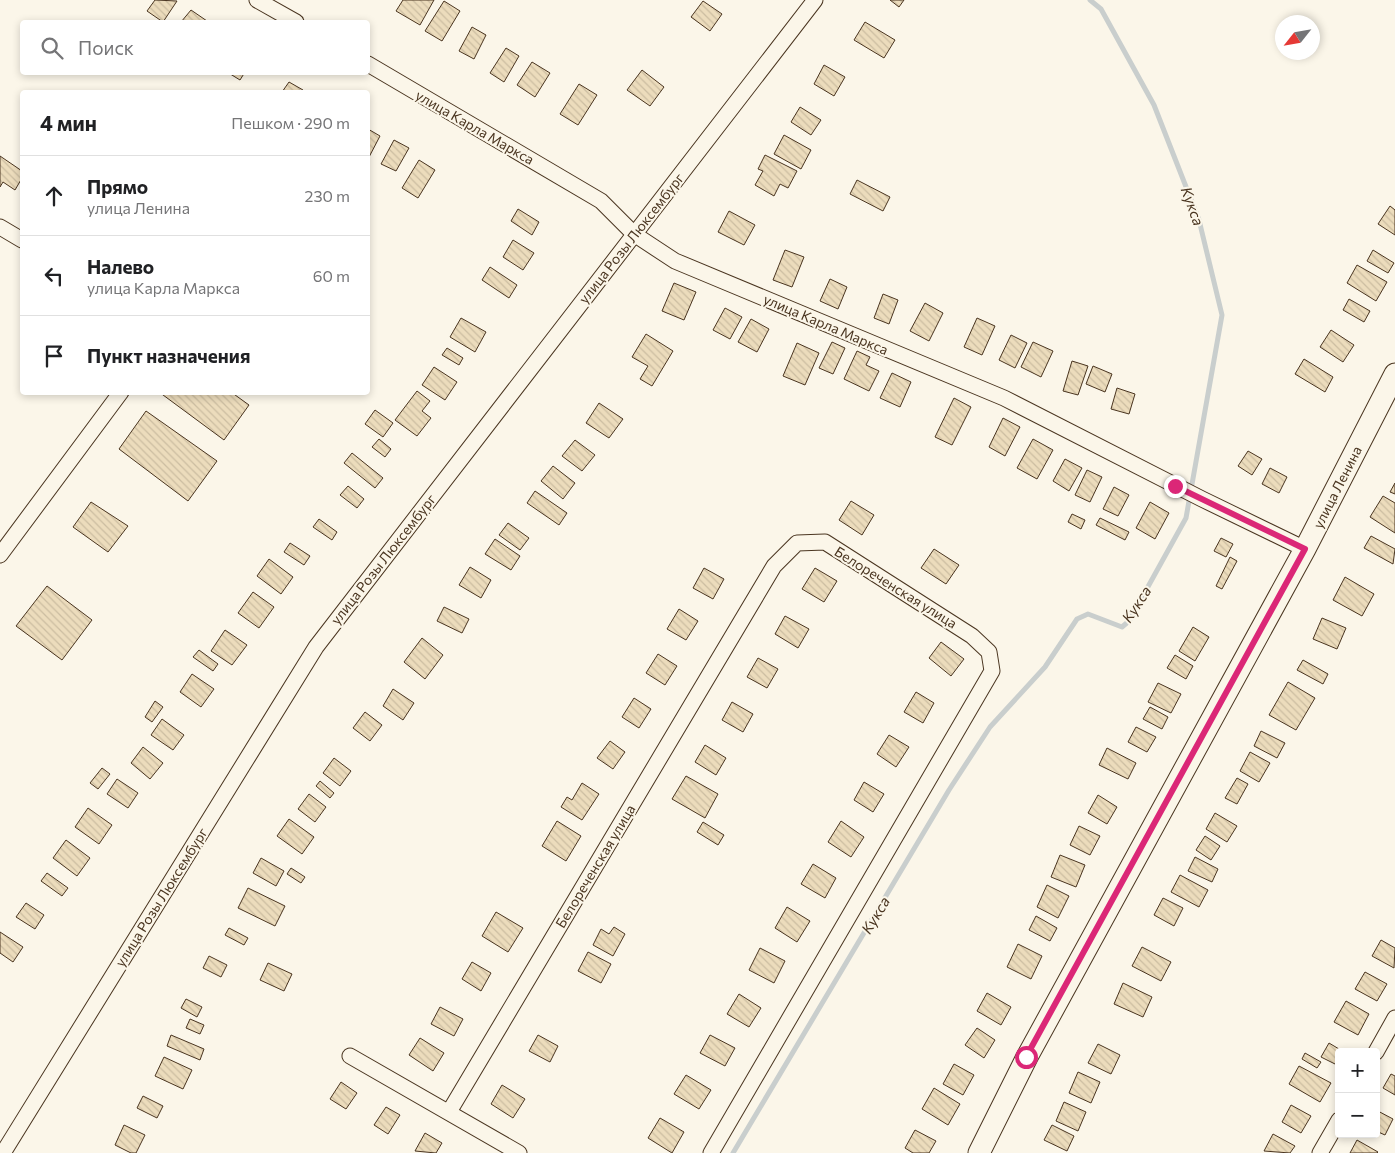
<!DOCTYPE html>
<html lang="ru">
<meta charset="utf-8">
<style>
body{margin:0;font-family:Commissioner,sans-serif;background:#f6f6f6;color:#202124}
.controls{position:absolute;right:15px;bottom:15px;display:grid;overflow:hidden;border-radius:5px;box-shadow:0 2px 8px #0003}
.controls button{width:45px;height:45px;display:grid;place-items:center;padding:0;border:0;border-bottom:1px solid #e0e0e0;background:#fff;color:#202124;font:25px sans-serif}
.compass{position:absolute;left:1275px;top:15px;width:45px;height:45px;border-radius:50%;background:#fff;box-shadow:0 2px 8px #0003;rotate:239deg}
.stop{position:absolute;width:15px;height:15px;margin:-11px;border:4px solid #db2777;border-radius:50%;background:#fff}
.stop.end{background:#db2777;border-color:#fff;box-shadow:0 1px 5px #0008}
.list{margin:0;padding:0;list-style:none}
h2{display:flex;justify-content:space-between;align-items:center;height:65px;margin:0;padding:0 20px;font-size:21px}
h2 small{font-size:16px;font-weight:400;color:#757577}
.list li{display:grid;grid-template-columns:32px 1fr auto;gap:15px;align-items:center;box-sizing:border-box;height:80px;padding:0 20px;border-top:1px solid #e0e0e0}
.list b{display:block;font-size:19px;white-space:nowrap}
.list p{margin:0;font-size:16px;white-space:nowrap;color:#757577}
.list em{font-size:16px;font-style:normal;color:#757577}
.icon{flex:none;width:28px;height:28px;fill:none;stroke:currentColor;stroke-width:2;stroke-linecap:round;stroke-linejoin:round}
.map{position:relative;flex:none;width:1395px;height:1153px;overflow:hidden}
.search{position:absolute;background:#fff;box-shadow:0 2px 8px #0003;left:20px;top:20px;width:350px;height:55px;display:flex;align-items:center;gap:12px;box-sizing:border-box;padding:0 18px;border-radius:5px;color:#757577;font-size:19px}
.panel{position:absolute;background:#fff;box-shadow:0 2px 8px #0003;left:20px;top:90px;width:350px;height:305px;border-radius:5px}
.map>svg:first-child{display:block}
</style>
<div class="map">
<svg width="1395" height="1153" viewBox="0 0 1395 1153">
<defs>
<pattern id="building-back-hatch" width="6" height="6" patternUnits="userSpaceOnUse" patternTransform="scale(1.25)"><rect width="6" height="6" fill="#ecdcbc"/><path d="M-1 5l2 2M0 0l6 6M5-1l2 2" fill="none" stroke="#ccbda1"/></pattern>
</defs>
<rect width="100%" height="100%" fill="#fbf6e9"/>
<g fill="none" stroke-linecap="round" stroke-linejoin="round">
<polyline stroke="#c9cecd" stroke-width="5" points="733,1153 949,790 990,727 1045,667 1077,619 1088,614 1122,627 1129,621 1186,518 1222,315 1199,220 1154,105 1101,9 1090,0"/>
</g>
<g fill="url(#building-back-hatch)" stroke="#4a3520">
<polygon points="155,0 177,1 163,22 147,11"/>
<polygon points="403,0 434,0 420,25 396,11"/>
<polygon points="890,0 904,0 899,7"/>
<polygon points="444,1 460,11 442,41 425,31"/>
<polygon points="703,1 722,14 710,31 691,17"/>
<polygon points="191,10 207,21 206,22 181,22"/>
<polygon points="865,22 895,40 884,58 854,40"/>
<polygon points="472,27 486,35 474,59 459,51"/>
<polygon points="506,48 519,56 504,82 490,73"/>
<polygon points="532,62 550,73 535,97 517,85"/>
<polygon points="824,65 845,77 834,96 814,84"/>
<polygon points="642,70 664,87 650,106 627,90"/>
<polygon points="227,72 245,72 240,80"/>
<polygon points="289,82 303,90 301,92 282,92"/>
<polygon points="579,84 597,95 578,125 560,114"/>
<polygon points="800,107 821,120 811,135 791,122"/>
<polygon points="368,129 380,136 368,159"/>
<polygon points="784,135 811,150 801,169 774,154"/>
<polygon points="394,140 409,148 396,171 381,164"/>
<polygon points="765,155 797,171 788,188 780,184 774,196 755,185 763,171 758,169"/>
<polygon points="0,156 22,171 22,178 15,190 3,182 0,187"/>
<polygon points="419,160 435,170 418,198 402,188"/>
<polygon points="857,180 890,197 883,211 850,194"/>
<polygon points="1390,206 1395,210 1395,235 1378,224"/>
<polygon points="518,209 539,222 532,235 511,221"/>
<polygon points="729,211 755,225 744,245 718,232"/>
<polygon points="513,240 534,253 523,270 503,257"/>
<polygon points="785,250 804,257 792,287 773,280"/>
<polygon points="1373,250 1394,263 1388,273 1367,261"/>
<polygon points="1357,265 1387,282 1376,301 1347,283"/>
<polygon points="490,267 517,285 509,298 482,280"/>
<polygon points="830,279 847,287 838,309 820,301"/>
<polygon points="674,283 696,292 684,320 662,311"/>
<polygon points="883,294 898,300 889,324 874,318"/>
<polygon points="1349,299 1370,311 1364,322 1343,310"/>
<polygon points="925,303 943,313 929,341 910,331"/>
<polygon points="725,308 742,317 730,339 713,330"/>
<polygon points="461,318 486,332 475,352 450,337"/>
<polygon points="977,318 995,326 982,355 964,347"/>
<polygon points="751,319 769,329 757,352 738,342"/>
<polygon points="1331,330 1354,345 1343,362 1320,347"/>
<polygon points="646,334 673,351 652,386 640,379 648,366 632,357"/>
<polygon points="1011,335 1027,343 1015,368 999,360"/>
<polygon points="832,342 845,348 833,374 819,368"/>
<polygon points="1033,342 1053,351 1041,377 1021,367"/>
<polygon points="797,343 819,353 805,385 783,376"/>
<polygon points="447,348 463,358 459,365 442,355"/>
<polygon points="857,351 870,357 866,365 879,371 869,391 844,379"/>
<polygon points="1304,359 1333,377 1325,392 1295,374"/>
<polygon points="1072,361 1088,366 1078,395 1063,391"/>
<polygon points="1093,366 1112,374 1105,392 1086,384"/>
<polygon points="434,367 457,382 445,400 422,385"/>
<polygon points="892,373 911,382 900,407 880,398"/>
<polygon points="1117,388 1135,394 1129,414 1111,409"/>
<polygon points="417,391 430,401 422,411 431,418 417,436 395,420"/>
<polygon points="159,392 231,392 249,405 224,440"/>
<polygon points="954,398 971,407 952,445 935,437"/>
<polygon points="599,403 623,419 609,438 586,423"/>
<polygon points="375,410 393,423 383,437 365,424"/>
<polygon points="146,411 217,461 188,501 119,449"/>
<polygon points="1003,418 1020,427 1005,456 989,447"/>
<polygon points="379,439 391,449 385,457 372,447"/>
<polygon points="1033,439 1053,450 1037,479 1017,468"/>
<polygon points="575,440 595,455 582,471 562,456"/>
<polygon points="1248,451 1262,459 1252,475 1238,466"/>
<polygon points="352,453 383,478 375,488 344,463"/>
<polygon points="1065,459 1082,468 1069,491 1053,481"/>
<polygon points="553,466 575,483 563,499 541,481"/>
<polygon points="1270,468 1287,477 1279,493 1262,484"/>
<polygon points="1087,470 1102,477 1090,502 1075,495"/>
<polygon points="1395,483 1395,494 1390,492"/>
<polygon points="348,486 364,499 357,508 340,495"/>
<polygon points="1114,487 1129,495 1118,516 1103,509"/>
<polygon points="535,491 567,513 559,525 527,503"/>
<polygon points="1383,496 1395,503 1395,533 1370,517"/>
<polygon points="851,501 874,515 862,535 839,520"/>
<polygon points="91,502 128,526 108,552 73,527"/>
<polygon points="1150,502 1169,513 1155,539 1136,528"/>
<polygon points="1072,514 1085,520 1081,529 1068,522"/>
<polygon points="1100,518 1129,532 1125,540 1096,525"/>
<polygon points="319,519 337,532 332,540 313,527"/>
<polygon points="508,523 529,538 520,550 499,535"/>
<polygon points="1371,536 1395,549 1393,564 1364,548"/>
<polygon points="1221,538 1233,544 1226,557 1214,551"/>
<polygon points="495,539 520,556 511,570 485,554"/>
<polygon points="290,543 310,556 304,565 284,552"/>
<polygon points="934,549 959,565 946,584 921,568"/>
<polygon points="1230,557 1237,561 1222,589 1216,586"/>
<polygon points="269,559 293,577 281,594 257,576"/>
<polygon points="470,567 491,580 481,598 459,585"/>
<polygon points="704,568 724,579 713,599 693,588"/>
<polygon points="815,568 837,581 824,602 802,589"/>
<polygon points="1345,577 1374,594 1362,616 1333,600"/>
<polygon points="47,586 92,620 62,660 16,626"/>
<polygon points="253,592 274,607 259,628 238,613"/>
<polygon points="444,607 469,619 462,633 437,621"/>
<polygon points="679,609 698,621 686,640 667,629"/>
<polygon points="785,616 809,629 798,648 775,634"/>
<polygon points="1322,618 1346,628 1337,649 1313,639"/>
<polygon points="1193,627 1209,637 1195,661 1179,651"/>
<polygon points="225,630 247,645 232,665 211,651"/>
<polygon points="422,638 443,655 425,679 404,662"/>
<polygon points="941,642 964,659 951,676 929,658"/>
<polygon points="199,650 218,664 213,671 193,657"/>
<polygon points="658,654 677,666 665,685 646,673"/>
<polygon points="1175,655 1193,666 1186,679 1167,668"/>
<polygon points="758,658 778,669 767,688 747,677"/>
<polygon points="1303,660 1328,674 1323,684 1297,670"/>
<polygon points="192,674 214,689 201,707 180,692"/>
<polygon points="1288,682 1315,698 1296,730 1269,715"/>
<polygon points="1158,683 1181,694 1171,713 1148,702"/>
<polygon points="393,689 414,703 403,720 383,706"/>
<polygon points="916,692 934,703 923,723 904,712"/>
<polygon points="634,698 651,709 639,728 622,717"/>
<polygon points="155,701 163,707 152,722 145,717"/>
<polygon points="732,702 753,714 743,732 722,720"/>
<polygon points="1150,707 1168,717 1162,729 1143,719"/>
<polygon points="365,712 382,725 370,741 353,728"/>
<polygon points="162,719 184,735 173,750 151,735"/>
<polygon points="1136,727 1156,737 1147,752 1128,742"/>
<polygon points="1261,731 1285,743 1277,758 1254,746"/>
<polygon points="889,735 909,747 896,767 877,754"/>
<polygon points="610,741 625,752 613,769 597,758"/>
<polygon points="705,745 726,758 716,775 695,762"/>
<polygon points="143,747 163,763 150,779 131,763"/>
<polygon points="1107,748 1136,763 1128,779 1099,765"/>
<polygon points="1250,752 1270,763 1259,782 1240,771"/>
<polygon points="334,758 351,771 340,786 323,773"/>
<polygon points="102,768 110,774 98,789 90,783"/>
<polygon points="686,776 718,794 705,818 672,799"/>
<polygon points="1237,778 1248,784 1237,804 1225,798"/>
<polygon points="117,779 138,793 128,808 107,794"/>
<polygon points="320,781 334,793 330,798 316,786"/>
<polygon points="864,782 884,794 873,812 854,800"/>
<polygon points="582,783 599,794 582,820 561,807 567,797 572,800"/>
<polygon points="309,794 326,807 315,822 298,809"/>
<polygon points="1098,795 1117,807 1107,824 1088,813"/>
<polygon points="88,808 112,825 99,844 75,827"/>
<polygon points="1215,813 1237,826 1227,842 1206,829"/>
<polygon points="289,819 314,837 302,854 277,836"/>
<polygon points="557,821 581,836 566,861 542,846"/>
<polygon points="841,821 864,837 851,857 828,842"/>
<polygon points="703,822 724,835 718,845 697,832"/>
<polygon points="1079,826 1100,836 1090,855 1070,845"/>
<polygon points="1205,836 1220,846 1211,860 1196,850"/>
<polygon points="66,840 90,858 77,876 53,858"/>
<polygon points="1060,855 1085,865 1076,887 1051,877"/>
<polygon points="1195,857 1218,869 1212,882 1188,871"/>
<polygon points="261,858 284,871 276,886 253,873"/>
<polygon points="813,864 836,878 825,898 801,884"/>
<polygon points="291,868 305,877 301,883 287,874"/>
<polygon points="47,873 68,888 62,896 41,881"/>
<polygon points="1180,875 1208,890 1199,907 1171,892"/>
<polygon points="1047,885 1069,896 1058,918 1037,907"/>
<polygon points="248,888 285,906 275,926 238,908"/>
<polygon points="1163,898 1183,908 1174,926 1154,915"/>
<polygon points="26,903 44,915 35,929 16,917"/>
<polygon points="787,907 810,921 797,942 775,928"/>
<polygon points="496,912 523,928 508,952 482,936"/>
<polygon points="1036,916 1057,928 1050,941 1029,930"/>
<polygon points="614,927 625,934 613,956 593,945 601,929 609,934"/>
<polygon points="229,928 248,938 244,945 225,935"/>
<polygon points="0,932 23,947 13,962 0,953"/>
<polygon points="1381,940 1395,948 1394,968 1372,956"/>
<polygon points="1018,944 1042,956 1031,979 1007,967"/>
<polygon points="1142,947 1171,962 1161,981 1132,966"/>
<polygon points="760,948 785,961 774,983 749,970"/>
<polygon points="588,952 611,964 601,983 578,971"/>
<polygon points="209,956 227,965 221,977 203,968"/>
<polygon points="472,962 491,973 481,991 462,979"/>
<polygon points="268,963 292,974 284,991 260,980"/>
<polygon points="1365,972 1387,984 1377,1001 1355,989"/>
<polygon points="1123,983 1152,997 1143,1017 1114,1004"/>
<polygon points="987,993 1011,1007 1001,1025 977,1011"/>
<polygon points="739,994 761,1008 749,1027 727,1014"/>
<polygon points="186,999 202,1007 197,1017 181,1008"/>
<polygon points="1346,1001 1369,1014 1358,1035 1334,1022"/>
<polygon points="440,1007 463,1019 454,1036 431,1024"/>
<polygon points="190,1019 204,1025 200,1034 186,1028"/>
<polygon points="977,1028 995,1040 984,1058 965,1045"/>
<polygon points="171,1035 204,1049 200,1060 167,1046"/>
<polygon points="538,1035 558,1046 550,1062 529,1051"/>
<polygon points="710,1035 735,1048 725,1066 700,1053"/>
<polygon points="420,1038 444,1053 433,1071 409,1055"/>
<polygon points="1329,1043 1344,1052 1339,1052 1339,1066 1321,1057"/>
<polygon points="1098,1044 1120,1055 1111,1074 1088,1063"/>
<polygon points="1305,1053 1321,1062 1317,1068 1302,1059"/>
<polygon points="164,1057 192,1070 183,1089 155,1076"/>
<polygon points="954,1064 974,1075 963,1095 943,1084"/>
<polygon points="1299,1066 1331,1083 1320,1102 1289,1084"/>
<polygon points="1078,1072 1100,1082 1091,1103 1069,1093"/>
<polygon points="1391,1074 1395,1076 1395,1095 1383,1088"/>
<polygon points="686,1075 711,1090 699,1109 674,1094"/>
<polygon points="341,1082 357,1093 346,1109 330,1099"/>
<polygon points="502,1085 525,1099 513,1118 491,1104"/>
<polygon points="934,1088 960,1104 948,1125 922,1109"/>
<polygon points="143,1096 163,1106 157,1118 137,1108"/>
<polygon points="1064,1102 1086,1112 1078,1131 1056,1121"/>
<polygon points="1291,1105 1311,1116 1301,1133 1282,1122"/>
<polygon points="386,1107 400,1115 388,1134 374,1125"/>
<polygon points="1376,1110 1393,1119 1385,1135 1376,1131"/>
<polygon points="660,1118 684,1132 672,1153 648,1138"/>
<polygon points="124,1125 145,1135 136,1153 131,1153 115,1145"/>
<polygon points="1052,1125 1074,1136 1067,1151 1044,1140"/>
<polygon points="915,1130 936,1141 929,1153 913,1153 905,1148"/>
<polygon points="425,1133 442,1143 436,1153 415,1151"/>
<polygon points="1273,1134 1295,1146 1290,1153 1264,1151"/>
<polygon points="1357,1140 1378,1152 1377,1153 1350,1153"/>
</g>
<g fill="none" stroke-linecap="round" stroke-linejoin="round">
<g stroke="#4a3520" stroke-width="17">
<g id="street">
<polyline points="257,0 296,22"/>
<polyline points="368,64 601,201 634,234 675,261 1004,398 1202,499 1305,549"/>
<polyline points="0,227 22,240"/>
<polyline points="0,555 121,392"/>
<polyline points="1376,1052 1395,1018"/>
<polyline points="350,1056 519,1153"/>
<polyline points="449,1112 774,566 797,543 825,542 972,636 989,652 992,671 711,1153"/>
<polyline points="3,1153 316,647 815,0"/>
<polyline points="1320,1153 1339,1120"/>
</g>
</g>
<g stroke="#4a3520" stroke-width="23">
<polyline id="secondary" points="979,1153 1027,1057 1305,549 1395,374"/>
</g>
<use href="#street" stroke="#fbf6e9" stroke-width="15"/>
<use href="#secondary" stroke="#fbf6e9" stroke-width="21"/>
</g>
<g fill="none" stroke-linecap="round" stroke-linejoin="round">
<polyline stroke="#db2777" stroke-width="6" points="1026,1057 1305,549 1175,486"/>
</g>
<g text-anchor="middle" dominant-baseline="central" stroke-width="4" stroke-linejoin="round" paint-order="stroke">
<g font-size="14" fill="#4a3520" stroke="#fbf6e9">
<text transform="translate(475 127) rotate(30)">улица Карла Маркса</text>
<text transform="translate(631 238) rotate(-52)">улица Розы Люксембург</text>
<text transform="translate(826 324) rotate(23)">улица Карла Маркса</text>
<text transform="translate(1337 487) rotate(-63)">улица Ленина</text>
<text transform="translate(383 559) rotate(-52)">улица Розы Люксембург</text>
<text transform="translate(896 587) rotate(32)">Белореченская улица</text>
<text transform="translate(595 866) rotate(-59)">Белореченская улица</text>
<text transform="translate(161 897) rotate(-58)">улица Розы Люксембург</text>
</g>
<g font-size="15" font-style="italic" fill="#4a3520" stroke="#fbf6e9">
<text transform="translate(1193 206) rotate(70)">Кукса</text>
<text transform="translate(1136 604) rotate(-57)">Кукса</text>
<text transform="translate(875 915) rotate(-59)">Кукса</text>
</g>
</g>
</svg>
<div class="controls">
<button>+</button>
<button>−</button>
</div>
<svg class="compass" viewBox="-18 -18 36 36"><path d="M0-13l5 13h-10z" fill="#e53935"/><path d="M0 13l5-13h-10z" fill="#757577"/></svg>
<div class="stop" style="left:1026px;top:1057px"></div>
<div class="stop end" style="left:1175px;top:486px"></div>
<div class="search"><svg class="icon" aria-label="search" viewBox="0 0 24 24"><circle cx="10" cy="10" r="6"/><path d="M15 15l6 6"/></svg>Поиск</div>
<section class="panel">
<h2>4 мин<small>Пешком · 290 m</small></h2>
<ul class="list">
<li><svg class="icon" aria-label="ahead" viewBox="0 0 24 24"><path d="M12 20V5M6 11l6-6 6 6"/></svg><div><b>Прямо</b><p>улица Ленина</p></div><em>230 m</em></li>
<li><svg class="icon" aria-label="left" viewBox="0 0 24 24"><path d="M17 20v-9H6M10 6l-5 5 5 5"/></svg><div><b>Налево</b><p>улица Карла Маркса</p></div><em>60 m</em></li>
<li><svg class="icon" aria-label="arrive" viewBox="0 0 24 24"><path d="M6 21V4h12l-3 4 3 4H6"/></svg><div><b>Пункт назначения</b></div></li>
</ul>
</section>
</div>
